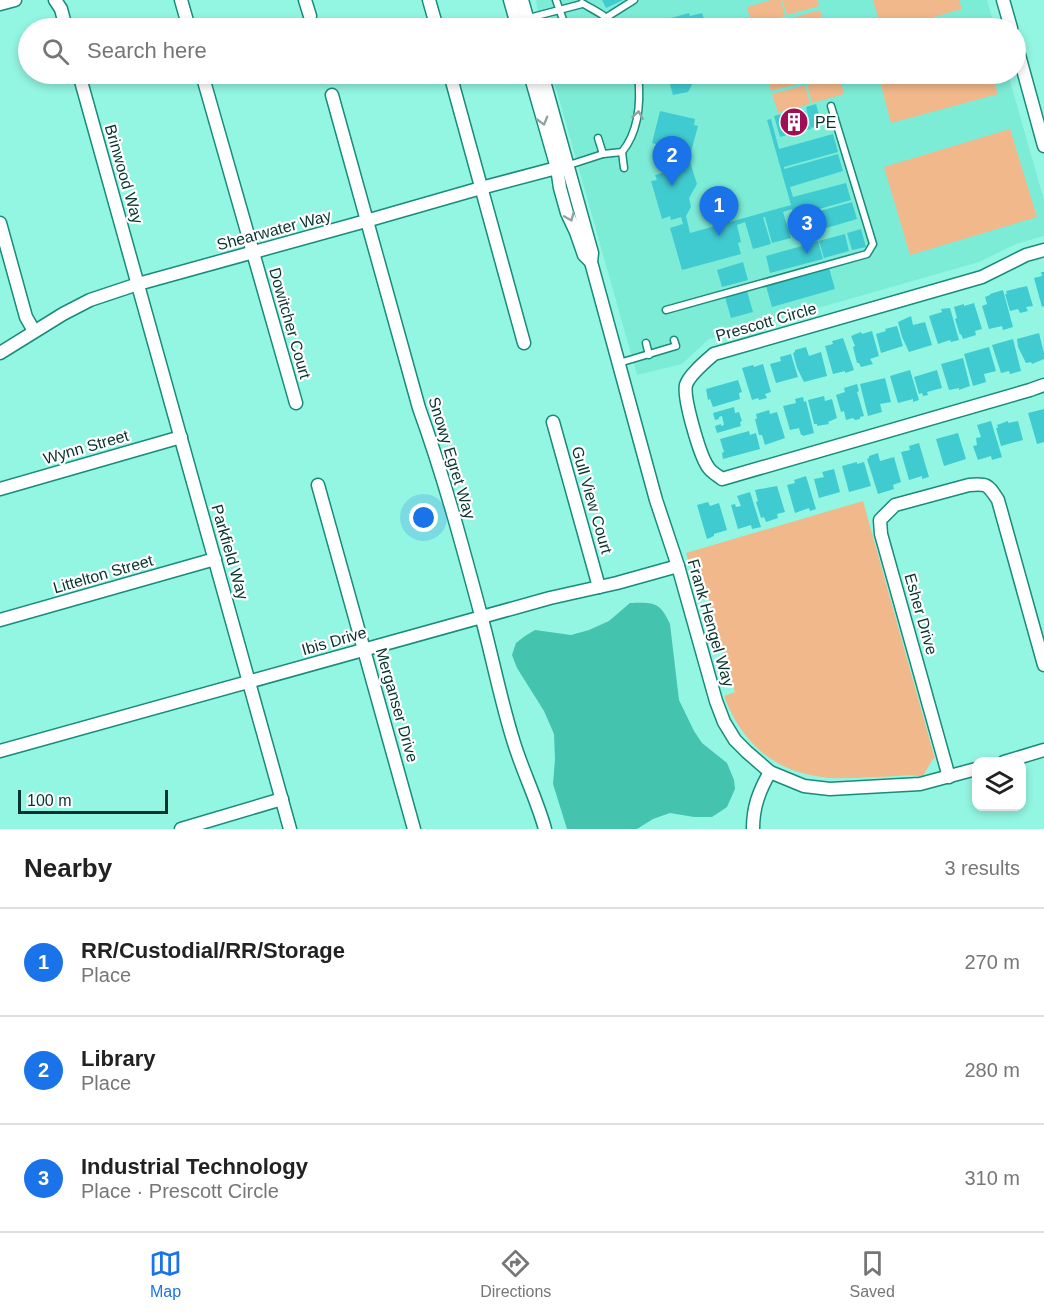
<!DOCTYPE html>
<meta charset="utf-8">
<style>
body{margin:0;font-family:Helvetica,sans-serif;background:#f2f2f2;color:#222}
.controls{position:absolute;right:18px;bottom:18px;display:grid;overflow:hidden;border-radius:12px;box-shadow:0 3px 9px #0003}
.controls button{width:54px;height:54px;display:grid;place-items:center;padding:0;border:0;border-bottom:2px solid #e0e0e0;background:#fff;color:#222;font:30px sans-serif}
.scale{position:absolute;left:18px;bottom:15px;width:150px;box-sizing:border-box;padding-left:6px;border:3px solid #07352e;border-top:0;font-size:16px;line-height:21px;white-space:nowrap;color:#07352e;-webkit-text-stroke:4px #fff;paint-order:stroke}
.you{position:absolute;left:424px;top:518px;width:21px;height:21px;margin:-15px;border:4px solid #fff;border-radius:50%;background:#1a73e8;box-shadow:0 0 0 9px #1a73e833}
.badge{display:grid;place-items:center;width:39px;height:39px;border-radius:50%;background:#1a73e8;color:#fff;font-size:20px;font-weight:700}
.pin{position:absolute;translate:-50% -50px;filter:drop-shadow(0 2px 3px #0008)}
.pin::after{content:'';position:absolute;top:32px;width:21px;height:18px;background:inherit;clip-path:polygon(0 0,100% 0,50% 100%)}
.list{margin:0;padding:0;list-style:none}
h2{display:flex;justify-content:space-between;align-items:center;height:78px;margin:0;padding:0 24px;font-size:26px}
h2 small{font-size:20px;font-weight:400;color:#767676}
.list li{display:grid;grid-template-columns:39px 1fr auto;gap:18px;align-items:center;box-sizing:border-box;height:108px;padding:0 24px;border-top:2px solid #e0e0e0}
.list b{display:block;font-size:22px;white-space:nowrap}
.list p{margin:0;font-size:20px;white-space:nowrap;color:#767676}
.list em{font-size:20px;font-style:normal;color:#767676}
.icon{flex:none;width:33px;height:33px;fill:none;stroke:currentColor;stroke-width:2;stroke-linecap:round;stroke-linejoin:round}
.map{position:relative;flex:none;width:1044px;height:829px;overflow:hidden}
.search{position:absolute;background:#fff;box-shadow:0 3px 9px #0003;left:18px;right:18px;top:18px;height:66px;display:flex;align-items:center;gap:15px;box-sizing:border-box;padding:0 21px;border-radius:33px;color:#767676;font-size:22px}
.sheet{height:402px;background:#fff}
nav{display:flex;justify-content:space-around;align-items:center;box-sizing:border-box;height:84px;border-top:2px solid #e0e0e0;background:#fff;font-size:16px;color:#767676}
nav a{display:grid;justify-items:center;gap:3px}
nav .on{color:#1a73e8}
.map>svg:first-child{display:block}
</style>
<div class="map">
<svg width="1044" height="829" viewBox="0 0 1044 829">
<rect width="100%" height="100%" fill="#93f6e2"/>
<g fill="#7decd7">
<polygon points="536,0 987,0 995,28 540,28"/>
<polygon points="552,74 1008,74 1044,200 1044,236 1016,244 979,262 709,339 682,364 637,375"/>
</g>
<g fill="#f1b88b">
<polygon points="771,0 781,0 785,16 752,25 747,7"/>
<polygon points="782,0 818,0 819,6 787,15"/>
<polygon points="873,0 959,0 962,9 895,28 881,28"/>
<polygon points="820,10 825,28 790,28 788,19"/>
<polygon points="786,19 789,28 753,28"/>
<polygon points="766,74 801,74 804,82 771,91"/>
<polygon points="878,74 992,74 998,94 891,123"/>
<polygon points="839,75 844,94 812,103 807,85"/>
<polygon points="805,85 810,104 778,113 772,94"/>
<polygon points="1010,129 1037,217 910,255 884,167"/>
<path d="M863,501L935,759H933L924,774V777C909,773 893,777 878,777C860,777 840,780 822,777C772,771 741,741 724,696L735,692L699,564L690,566L686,553Z"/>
</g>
<path fill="#44c4af" d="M630,603C654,602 660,602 670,624L679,700L694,731L702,743L727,763L734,780L735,789L727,807L712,817H694L670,813L653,819L637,829H567L553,784L555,759L554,734L544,711L517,668L512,655L516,643L525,636L535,630L571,635L589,630L609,621Z"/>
<g fill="#40cbd1">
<polygon points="602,0 623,0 606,8"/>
<polygon points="689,13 690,16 702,13 707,28 654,28 653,23"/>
<polygon points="667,74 692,74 694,81 688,92 673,95"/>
<polygon points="816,104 822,125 811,128 806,107"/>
<polygon points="796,110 802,131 780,137 774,116"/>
<polygon points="660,111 695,119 694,125 698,126 689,159 697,184 689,198 691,207 686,216 690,233 791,205 767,120 771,119 779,149 833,134 838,152 784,167 784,169 838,154 843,171 790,187 793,197 846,183 851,200 798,215 798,217 852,202 857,219 803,235 806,245 818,241 823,259 770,273 766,256 802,246 792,209 783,212 791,238 772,243 765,217 763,217 771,244 753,249 745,222 737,225 741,242 738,243 741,254 682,270 670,228 683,224 681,217 671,220 670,216 662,219 651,181 657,180 655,175 687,166 685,159 687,152 652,143"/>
<polygon points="806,111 811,129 807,130 802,112"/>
<polygon points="861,229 866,247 852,250 847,233"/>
<polygon points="845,234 849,251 824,258 819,241"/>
<polygon points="743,262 748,280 722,287 717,270"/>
<polygon points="829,268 835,289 772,307 766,286"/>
<polygon points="1041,272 1044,272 1044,306 1042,307 1034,278 1042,276"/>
<polygon points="1027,286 1033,306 1026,307 1028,311 1020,313 1018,309 1010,311 1005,294 1007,294 1006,291"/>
<polygon points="1003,290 1013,327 1003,330 1002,326 989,329 982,306 987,304 985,297 990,295 990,294"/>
<polygon points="747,291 753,312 731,318 725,297"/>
<polygon points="974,303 982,329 975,331 976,335 963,339 961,334 960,335 955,319 957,318 954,307 964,304 964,306"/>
<polygon points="950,308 959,340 951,342 950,340 938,344 929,316 942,312 941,309"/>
<polygon points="911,316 913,325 925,322 932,345 909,352 902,337 898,322"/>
<polygon points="897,326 903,346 881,353 876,334 886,331 885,329"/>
<polygon points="872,331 879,356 870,359 873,364 861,367 859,363 857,363 853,347 855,346 851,336 861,332 862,334"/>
<polygon points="1039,333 1044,353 1044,359 1032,364 1031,362 1026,363 1018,347 1017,339"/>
<polygon points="843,338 854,370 845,373 845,371 833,374 825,346 833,344 832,341"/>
<polygon points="1013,339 1021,371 1010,374 1009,371 1001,373 992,345"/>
<polygon points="806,347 809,356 821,352 827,376 804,382 797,368 793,353 795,352 795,350"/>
<polygon points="989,347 996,371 984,374 986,382 973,386 964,354"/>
<polygon points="791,354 798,377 776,383 770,364 781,361 780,357"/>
<polygon points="963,358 970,386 959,390 959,388 949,390 941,364"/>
<polygon points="763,364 771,392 765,394 767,398 759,400 758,398 752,400 742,368 753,365 754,367"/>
<polygon points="910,370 919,400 913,402 913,399 898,403 890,376"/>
<polygon points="937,370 942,388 927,392 928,395 923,396 922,393 919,394 914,377"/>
<polygon points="885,378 891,402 880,404 882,412 868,416 860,384"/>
<polygon points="738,380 742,392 739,393 740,399 713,407 710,399 708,400 706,389"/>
<polygon points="857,384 859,391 857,392 864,416 860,417 860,419 855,420 853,418 846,420 844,411 841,412 836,395 845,392 844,388"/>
<polygon points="824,396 825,401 832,399 837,418 828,422 829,424 817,426 817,424 814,424 808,400"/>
<polygon points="803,397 804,402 806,401 814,433 803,436 803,435 801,435 799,428 790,430 783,406 796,403 795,399"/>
<polygon points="734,407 735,413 739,412 742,421 740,422 741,426 717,433 715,426 721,424 721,426 724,425 722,416 719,417 719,419 715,420 713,413"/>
<polygon points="1044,409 1044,442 1037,444 1028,413"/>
<polygon points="769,410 770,414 777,412 785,438 765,445 762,435 759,435 755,419 757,419 756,414"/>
<polygon points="991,421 1002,457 992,460 991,456 978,460 973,446 977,445 976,438 981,437 977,425"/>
<polygon points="1008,421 1008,423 1018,421 1023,440 1001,446 996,428 998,428 997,425"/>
<polygon points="749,431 750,435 756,433 760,449 723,459 722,453 724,452 720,439"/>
<polygon points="958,433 966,459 944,466 936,439"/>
<polygon points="919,443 929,477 922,479 922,476 909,480 901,452 910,450 909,446"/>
<polygon points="878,453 880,461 894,457 901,482 893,485 894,489 878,494 867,459 869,458 869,456"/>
<polygon points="857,462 857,464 864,462 871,486 849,492 842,466"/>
<polygon points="834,469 840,492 819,498 814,479 824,477 822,472"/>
<polygon points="806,476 816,509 810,511 809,508 795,513 787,485 795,483 794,480"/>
<polygon points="777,486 785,512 777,514 778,518 766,522 764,517 761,518 756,502 758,501 755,490"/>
<polygon points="750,492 761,527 752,529 751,525 738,529 731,505 735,504 736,507 741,506 737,496"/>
<polygon points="708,502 710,506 719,503 727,530 714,534 714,536 707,539 697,505"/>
</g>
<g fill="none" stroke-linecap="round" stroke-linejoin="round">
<g stroke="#188b7a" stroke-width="9">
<g id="lane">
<polyline points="556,0 566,28"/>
<path d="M582,3C597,12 604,14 617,28"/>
<polyline points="607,17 634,0"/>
<polyline points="525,19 582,4"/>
<polyline points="598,138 603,154"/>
<polyline points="622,152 624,168"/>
<path d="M569,165L603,154L622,152C640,130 641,101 638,74"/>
<polyline points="666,310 867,254 873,244 831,106"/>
<polyline points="646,343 649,355"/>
<polyline points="619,363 676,346 674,340"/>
</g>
</g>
<g stroke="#188b7a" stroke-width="15">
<g id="street">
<polyline points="55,0 61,9 66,28"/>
<polyline points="181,0 189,28"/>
<polyline points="305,0 310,16"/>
<polyline points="429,0 437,28"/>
<polyline points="510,0 518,28"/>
<polyline points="522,0 530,28"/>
<polyline points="1003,0 1011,28"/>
<polyline points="0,4 15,0"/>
<polyline points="1016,44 1044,146"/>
<polyline points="79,74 290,829"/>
<polyline points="202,74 296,403"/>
<polyline points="450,74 524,343"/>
<polyline points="530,74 557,168 560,188 567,213 576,232 584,255 591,262"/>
<polyline points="542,74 592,253 591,262 656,500 678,566 716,701 724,722 735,740 747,752 770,772 804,786 830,789 920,784 976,769"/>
<path d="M332,95L419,408C444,477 463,548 482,619C493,660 501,702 514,743C523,772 537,800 545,829"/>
<polyline points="0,223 26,317 34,331"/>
<path d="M1044,250L1026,255L982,277L714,354C706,361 689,375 686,385C683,398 700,456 708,467C711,472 717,475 722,479L1030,390L1044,385"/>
<polyline points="0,353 63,314 90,300 138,284 366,221 481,188 568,165"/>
<polyline points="553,422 599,587"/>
<polyline points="318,485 414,829"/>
<polyline points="0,489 181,437"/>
<polyline points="0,620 215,559"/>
<polyline points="0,751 550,598 617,583 678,566"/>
<polyline points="1004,762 1044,750"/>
<path d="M949,777L881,534L880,520L895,505L969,485C988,483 988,485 998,500L1044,665"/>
<polyline points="181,829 282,799"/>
<path d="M753,829C753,807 759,791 770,772"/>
</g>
</g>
<use href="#lane" stroke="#fff" stroke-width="6"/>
<use href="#street" stroke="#fff" stroke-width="12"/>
</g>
<defs><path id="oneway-chevron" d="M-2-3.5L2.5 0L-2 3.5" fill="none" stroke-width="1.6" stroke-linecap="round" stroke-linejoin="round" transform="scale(1.5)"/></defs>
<g stroke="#8fa4a1">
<use href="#oneway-chevron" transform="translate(638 115) rotate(-81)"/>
<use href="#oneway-chevron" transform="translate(543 121) rotate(74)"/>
<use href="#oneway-chevron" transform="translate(570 217) rotate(67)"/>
</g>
<defs>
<g id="building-disc" transform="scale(1.5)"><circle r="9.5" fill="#a00f55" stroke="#fff"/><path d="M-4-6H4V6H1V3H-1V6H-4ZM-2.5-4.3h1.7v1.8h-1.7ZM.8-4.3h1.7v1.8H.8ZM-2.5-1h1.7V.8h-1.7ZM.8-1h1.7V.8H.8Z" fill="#fff"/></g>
</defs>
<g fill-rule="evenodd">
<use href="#building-disc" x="794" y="122"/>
</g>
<g text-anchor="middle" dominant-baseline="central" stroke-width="4.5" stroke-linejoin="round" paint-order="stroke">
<g font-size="16" fill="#07352e" stroke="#fff" text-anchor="start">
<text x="815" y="122">PE</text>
</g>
<g font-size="16" fill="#07352e" stroke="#fff">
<text transform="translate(124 174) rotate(74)">Brinwood Way</text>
<text transform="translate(274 230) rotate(-15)">Shearwater Way</text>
<text transform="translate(766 322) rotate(-16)">Prescott Circle</text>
<text transform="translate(290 323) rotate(74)">Dowitcher Court</text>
<text transform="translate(86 447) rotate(-16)">Wynn Street</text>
<text transform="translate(452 458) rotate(73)">Snowy Egret Way</text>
<text transform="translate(592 500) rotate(74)">Gull View Court</text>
<text transform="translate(230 552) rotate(74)">Parkfield Way</text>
<text transform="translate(103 574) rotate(-16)">Littelton Street</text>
<text transform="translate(921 614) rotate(74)">Esher Drive</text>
<text transform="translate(711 623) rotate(74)">Frank Hengel Way</text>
<text transform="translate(334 641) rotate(-16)">Ibis Drive</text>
<text transform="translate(397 705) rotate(74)">Merganser Drive</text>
</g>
</g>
</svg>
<div class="controls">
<button><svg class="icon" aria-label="layers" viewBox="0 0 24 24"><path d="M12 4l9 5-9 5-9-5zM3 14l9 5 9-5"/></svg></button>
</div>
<div class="scale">100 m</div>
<div class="you"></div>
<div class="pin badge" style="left:719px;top:236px">1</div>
<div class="pin badge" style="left:672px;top:186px">2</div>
<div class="pin badge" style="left:807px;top:254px">3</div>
<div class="search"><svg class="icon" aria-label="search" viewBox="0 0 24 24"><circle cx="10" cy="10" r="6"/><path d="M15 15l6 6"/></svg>Search here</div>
</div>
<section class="sheet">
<h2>Nearby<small>3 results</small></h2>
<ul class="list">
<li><span class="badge">1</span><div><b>RR/Custodial/RR/Storage</b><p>Place</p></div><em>270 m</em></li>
<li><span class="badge">2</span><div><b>Library</b><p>Place</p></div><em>280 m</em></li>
<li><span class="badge">3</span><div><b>Industrial Technology</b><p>Place · Prescott Circle</p></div><em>310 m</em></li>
</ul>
</section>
<nav>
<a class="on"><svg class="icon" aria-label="map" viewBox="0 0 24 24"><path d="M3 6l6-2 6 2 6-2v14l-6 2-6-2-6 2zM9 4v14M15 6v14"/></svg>Map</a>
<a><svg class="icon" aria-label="directions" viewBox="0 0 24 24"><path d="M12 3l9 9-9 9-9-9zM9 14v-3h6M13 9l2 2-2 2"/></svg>Directions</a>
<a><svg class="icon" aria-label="saved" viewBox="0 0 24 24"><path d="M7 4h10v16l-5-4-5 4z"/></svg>Saved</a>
</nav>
